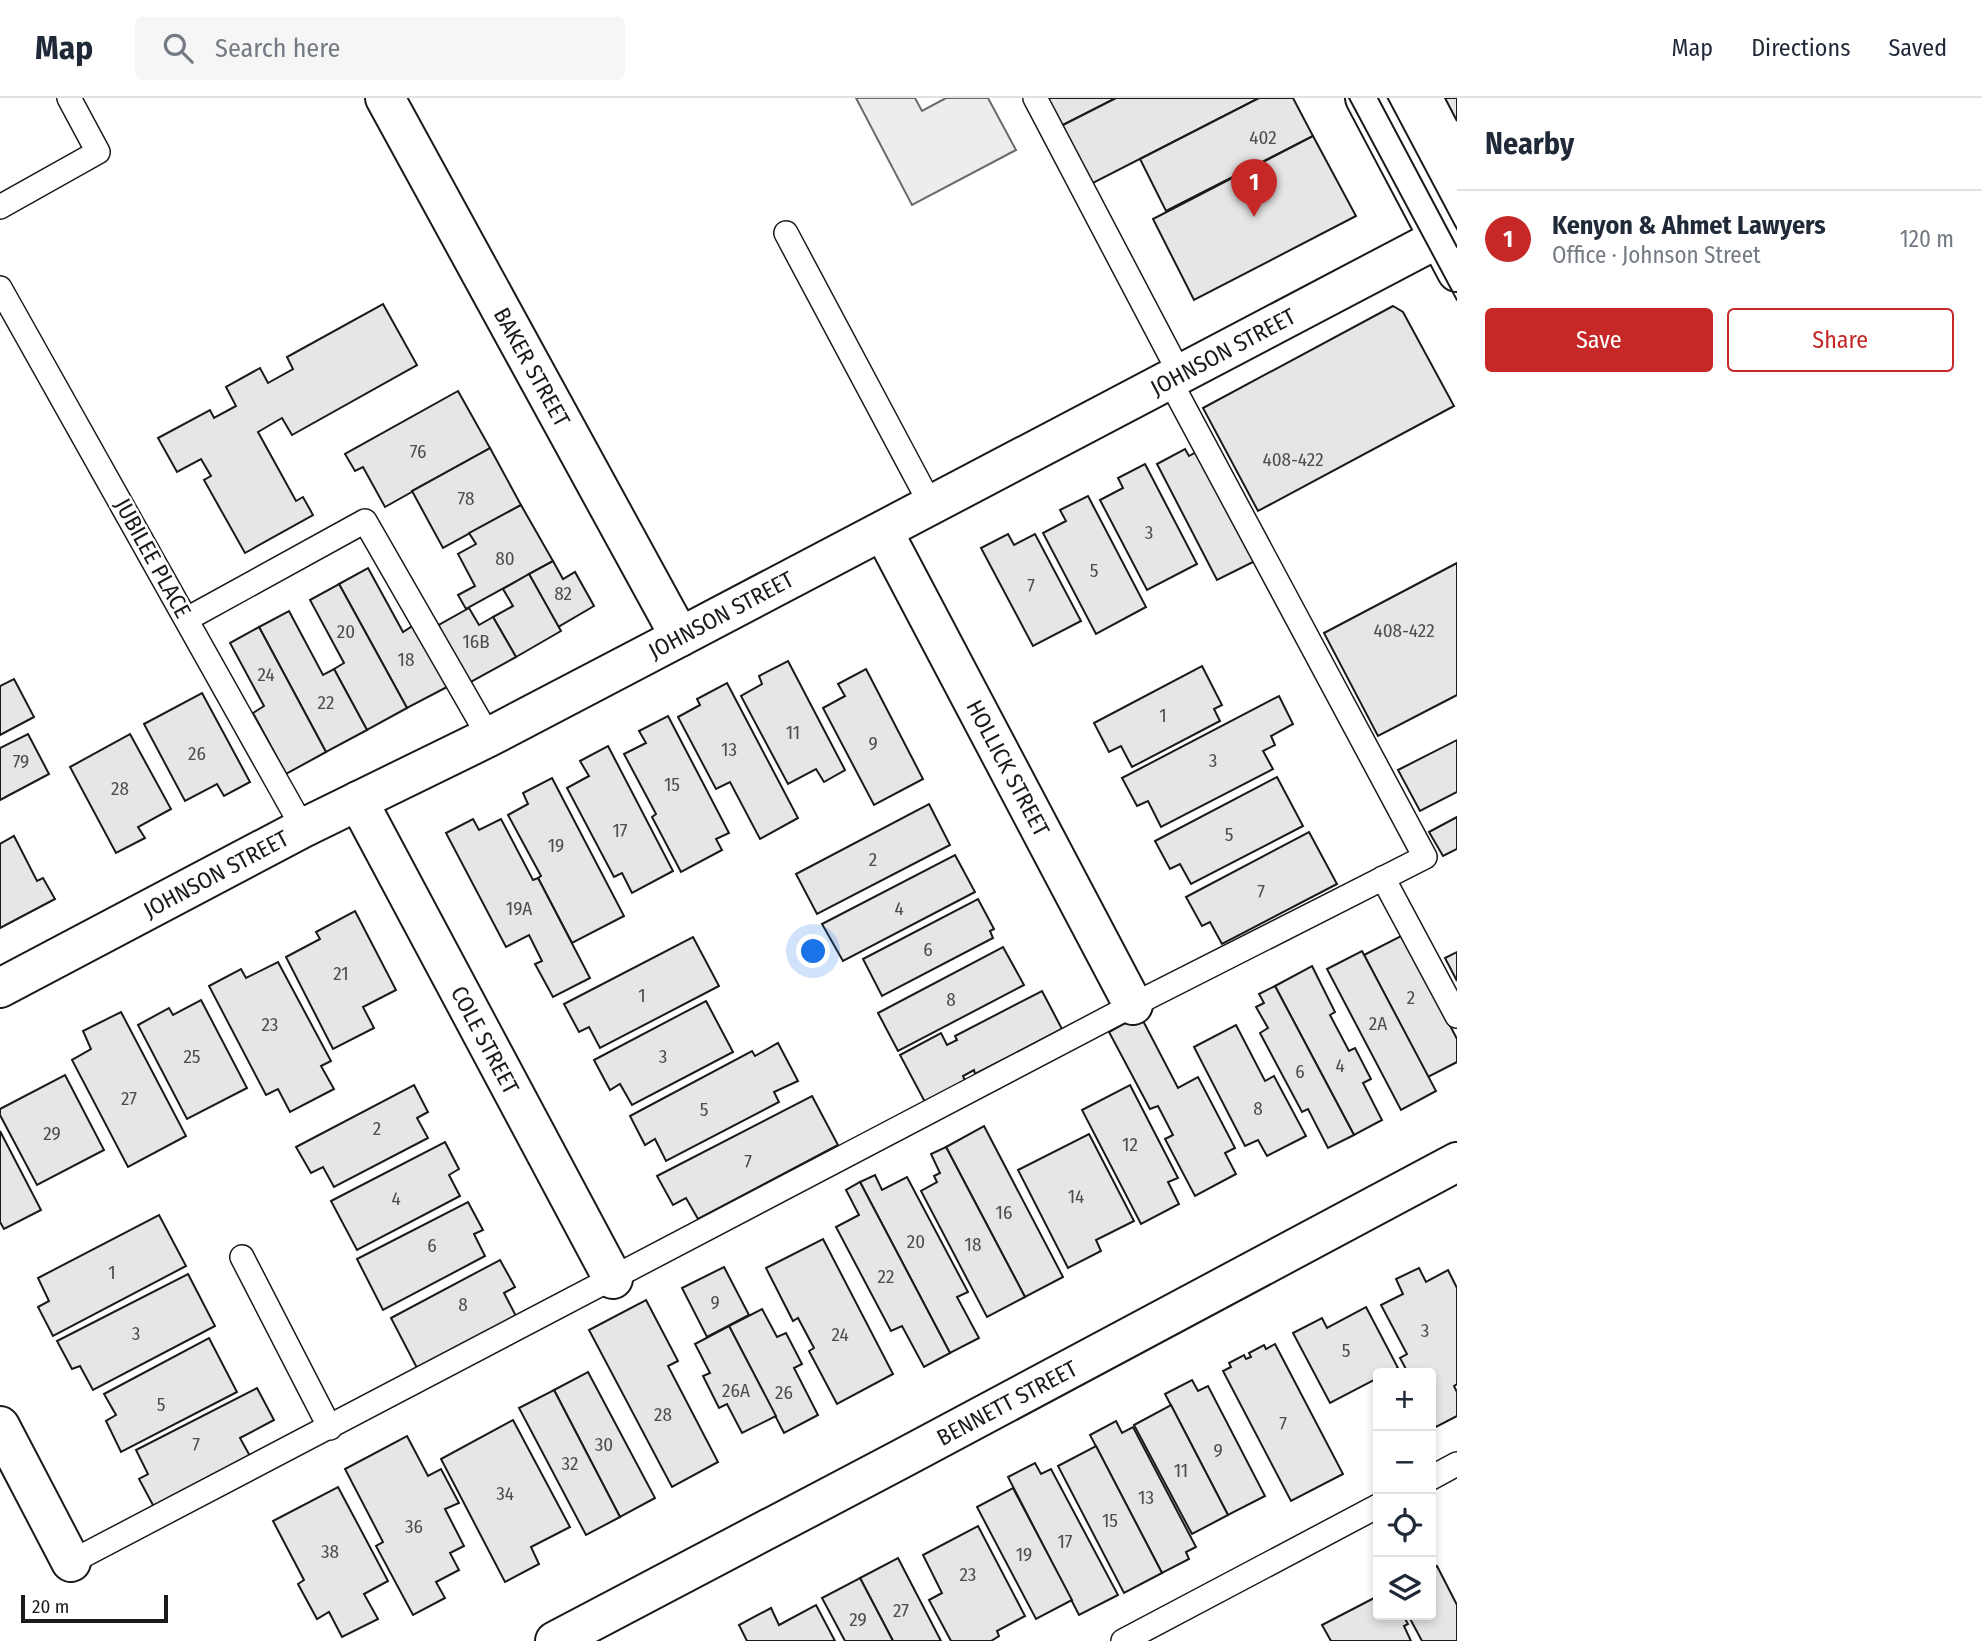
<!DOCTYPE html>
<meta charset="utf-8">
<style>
body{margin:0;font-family:"Fira Sans Condensed",sans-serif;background:#f6f6f7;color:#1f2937}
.controls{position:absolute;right:21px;bottom:21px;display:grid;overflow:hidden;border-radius:7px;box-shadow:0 4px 10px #0003}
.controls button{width:63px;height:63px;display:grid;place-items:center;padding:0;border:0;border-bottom:2px solid #e0e1e3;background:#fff;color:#1f2937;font:35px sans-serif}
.scale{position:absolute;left:21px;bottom:18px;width:147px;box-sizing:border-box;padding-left:7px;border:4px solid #1a1a1a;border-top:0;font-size:19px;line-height:24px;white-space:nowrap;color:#1a1a1a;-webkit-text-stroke:5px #fff;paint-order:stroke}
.you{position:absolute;left:814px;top:854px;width:24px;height:24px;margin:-18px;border:5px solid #fff;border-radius:50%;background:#1a73e8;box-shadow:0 0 0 10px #1a73e833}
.badge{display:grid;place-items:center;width:46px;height:46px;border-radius:50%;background:#c62828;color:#fff;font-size:23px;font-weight:700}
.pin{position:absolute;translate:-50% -58px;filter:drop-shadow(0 2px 4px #0008)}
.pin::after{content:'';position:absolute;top:37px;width:24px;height:21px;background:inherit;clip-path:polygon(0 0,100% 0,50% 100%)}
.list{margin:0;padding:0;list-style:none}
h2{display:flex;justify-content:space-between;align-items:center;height:91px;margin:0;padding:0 28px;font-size:30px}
h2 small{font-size:23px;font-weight:400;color:#747a83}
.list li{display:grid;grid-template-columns:46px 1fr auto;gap:21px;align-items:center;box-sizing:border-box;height:98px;padding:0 28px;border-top:2px solid #e0e1e3}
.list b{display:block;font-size:26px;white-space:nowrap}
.list p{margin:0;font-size:23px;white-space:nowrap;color:#747a83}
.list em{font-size:23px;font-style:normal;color:#747a83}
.actions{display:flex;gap:14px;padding:21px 28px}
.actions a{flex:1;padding:16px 0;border:2px solid #c62828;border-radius:7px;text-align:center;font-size:24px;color:#c62828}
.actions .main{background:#c62828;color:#fff}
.icon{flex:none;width:38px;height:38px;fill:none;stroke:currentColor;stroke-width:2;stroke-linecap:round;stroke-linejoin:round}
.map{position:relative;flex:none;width:1457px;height:1543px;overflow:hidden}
header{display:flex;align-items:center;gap:42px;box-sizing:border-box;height:98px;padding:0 35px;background:#fff;border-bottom:2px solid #e0e1e3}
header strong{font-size:33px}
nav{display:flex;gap:38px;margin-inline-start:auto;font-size:24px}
.search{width:490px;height:63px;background:#f6f6f7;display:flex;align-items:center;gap:18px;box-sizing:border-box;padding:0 24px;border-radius:7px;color:#747a83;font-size:26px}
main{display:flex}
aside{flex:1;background:#fff}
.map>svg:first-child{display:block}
</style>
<header>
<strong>Map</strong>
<div class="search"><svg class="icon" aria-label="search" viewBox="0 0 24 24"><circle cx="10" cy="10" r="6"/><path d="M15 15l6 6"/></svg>Search here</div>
<nav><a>Map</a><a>Directions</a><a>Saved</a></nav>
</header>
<main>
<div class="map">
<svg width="1457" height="1543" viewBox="0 0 1457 1543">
<rect width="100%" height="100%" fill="#fff"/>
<polygon fill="#ededed" stroke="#6a6a6a" stroke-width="2" points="856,0 915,0 922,13 946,0 988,0 1016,52 912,107"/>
<g fill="#e6e6e6" stroke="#1a1a1a" stroke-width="2">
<polygon points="1046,0 1116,0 1061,28"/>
<polygon points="1116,0 1259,0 1091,86 1061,28"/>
<polygon points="1259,0 1293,0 1313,38 1166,113 1140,61"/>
<polygon points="1445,0 1457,0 1457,23"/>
<polygon points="1313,38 1356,118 1194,202 1153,121"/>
<polygon points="383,206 417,267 292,337 282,320 258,334 296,403 303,399 313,417 245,455 204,382 211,378 201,361 177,374 158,340 210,312 214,320 236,308 226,289 260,270 268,285 293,271 287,259"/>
<polygon points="1393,208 1403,214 1454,308 1258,413 1203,310"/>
<polygon points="458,293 490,350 385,409 363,369 355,373 345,356"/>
<polygon points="490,350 521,407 443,450 412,393"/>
<polygon points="1185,351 1189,358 1198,353 1255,463 1217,482 1157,366"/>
<polygon points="1145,366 1197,466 1147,492 1100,402 1123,390 1118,380"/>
<polygon points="1088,398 1146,509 1096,536 1043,435 1066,423 1060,412"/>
<polygon points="521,407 553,463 466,511 458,497 475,488 458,456 476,446 469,435"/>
<polygon points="1008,436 1014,447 1035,436 1081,523 1033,548 981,450"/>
<polygon points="553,463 563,481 575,474 594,508 558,529 529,476"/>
<polygon points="1457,465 1457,597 1378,638 1324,535"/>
<polygon points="368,470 403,534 414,527 447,589 407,610 339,486"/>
<polygon points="529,476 561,533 516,559 493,519 513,508 503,491"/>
<polygon points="339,486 407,610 367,632 334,571 344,565 310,502"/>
<polygon points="469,510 479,527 493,519 516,559 469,585 437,528"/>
<polygon points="289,513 323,577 334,571 367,632 326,654 259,529"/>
<polygon points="259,529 326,654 286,676 253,615 264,608 230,545"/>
<polygon points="788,563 845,672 824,684 816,671 788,686 741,598 762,586 759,578"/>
<polygon points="1202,568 1222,607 1214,611 1220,623 1132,669 1121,648 1109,654 1094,625"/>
<polygon points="866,571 923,681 874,707 823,610 845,598 838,586"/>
<polygon points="14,581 34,619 0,637 0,588"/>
<polygon points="727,585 798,720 760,741 730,684 716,691 678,619 700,607 697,601"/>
<polygon points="202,595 250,684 224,698 217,686 185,703 144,626"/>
<polygon points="1279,598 1293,626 1271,638 1275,647 1263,653 1273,671 1161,729 1148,703 1137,708 1122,680"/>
<polygon points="668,618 729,735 716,741 722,752 681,774 652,719 656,716 624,656 646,645 639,633"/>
<polygon points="28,636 49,676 0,702 0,650"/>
<polygon points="130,636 171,711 138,729 145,740 116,755 70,669"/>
<polygon points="1457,642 1457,694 1420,713 1398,672"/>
<polygon points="608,648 673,773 632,795 622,775 614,779 567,690 589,678 580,663"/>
<polygon points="1277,679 1303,728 1191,786 1180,766 1170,771 1155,743"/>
<polygon points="552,680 624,818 572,845 538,780 541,778 508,717 528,706 523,695"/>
<polygon points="929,706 950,747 817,816 796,776"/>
<polygon points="1457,719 1457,751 1443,758 1429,734"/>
<polygon points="473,721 479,732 501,721 533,782 538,780 590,880 553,899 535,866 542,863 529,837 506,849 446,735"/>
<polygon points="1309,734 1337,786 1222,846 1210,824 1202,828 1186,799"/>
<polygon points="14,738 37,783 43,780 55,801 0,830 0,746"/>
<polygon points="955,757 975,794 843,863 822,826"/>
<polygon points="978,801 994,831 990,833 993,840 882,898 863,861"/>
<polygon points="355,813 396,892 363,909 374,930 333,951 286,859 320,841 316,834"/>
<polygon points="1403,837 1457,941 1457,964 1428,979 1364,857"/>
<polygon points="693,839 719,888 600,950 589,929 579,934 564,906"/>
<polygon points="1003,849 1024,887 898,953 878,915"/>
<polygon points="1362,853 1436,993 1401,1012 1327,871"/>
<polygon points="1457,854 1457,883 1445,860"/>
<polygon points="278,864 331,963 321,968 334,991 290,1014 278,991 266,997 209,888 241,871 246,880"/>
<polygon points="1312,868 1335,914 1330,917 1349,953 1355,950 1371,981 1363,985 1382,1022 1354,1037 1275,888"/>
<polygon points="1275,888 1354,1037 1328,1050 1308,1011 1302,1014 1260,935 1268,930 1256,909 1264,905 1259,896"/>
<polygon points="1042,893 1062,931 975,976 974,972 963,978 966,985 926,1006 900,957 941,935 947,947 957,942 955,938"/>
<polygon points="201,902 247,990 187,1021 138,927 169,910 173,917"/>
<polygon points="706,903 733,954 632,1007 620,986 610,992 594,962"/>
<polygon points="121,914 186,1038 128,1069 72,962 91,951 83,933"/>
<polygon points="1140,917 1178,990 1198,979 1235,1050 1225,1055 1236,1076 1195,1098 1165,1041 1173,1037 1158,1008 1150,1011 1109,934"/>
<polygon points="1236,927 1265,983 1274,978 1306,1038 1267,1058 1258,1042 1245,1048 1194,949"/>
<polygon points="778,945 798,983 774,994 779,1004 666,1063 655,1041 645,1047 630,1018 752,953 755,958"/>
<polygon points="65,977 104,1052 37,1087 0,1017 0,1011"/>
<polygon points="414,987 428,1014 417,1020 428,1040 334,1089 323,1069 311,1075 296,1049"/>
<polygon points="1130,987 1178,1080 1168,1084 1179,1106 1141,1126 1082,1012"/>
<polygon points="812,998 838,1047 698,1121 686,1100 673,1107 657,1078"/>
<polygon points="984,1028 1063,1179 1025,1199 946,1049"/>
<polygon points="0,1033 41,1112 4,1131 0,1124"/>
<polygon points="1089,1036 1134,1123 1096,1142 1101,1153 1068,1170 1018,1072"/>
<polygon points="445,1044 459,1071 449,1077 460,1098 357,1152 331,1103"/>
<polygon points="946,1049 1025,1199 987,1219 921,1093 937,1084 934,1078 940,1075 931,1056"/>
<polygon points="875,1077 882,1092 907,1079 968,1194 957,1199 979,1240 950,1255 860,1084"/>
<polygon points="860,1084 950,1255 924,1269 902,1228 891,1233 836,1129 859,1117 846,1092"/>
<polygon points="468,1104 483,1132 474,1136 485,1158 383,1212 357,1161"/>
<polygon points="159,1117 186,1168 53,1238 38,1209 49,1203 38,1180"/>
<polygon points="823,1141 893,1276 837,1306 809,1253 814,1250 798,1220 793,1223 766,1170"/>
<polygon points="500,1162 515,1189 504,1195 516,1218 417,1270 391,1220"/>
<polygon points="724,1169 749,1217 707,1239 682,1190"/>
<polygon points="1419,1170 1426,1184 1448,1172 1457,1190 1457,1286 1454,1288 1457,1294 1457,1318 1436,1329 1431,1319 1431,1275 1408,1275 1400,1260 1407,1256 1381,1207 1403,1196 1396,1181"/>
<polygon points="188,1176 215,1228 93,1292 80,1268 72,1271 57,1243"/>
<polygon points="646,1202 678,1263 668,1268 718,1364 672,1389 589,1232"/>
<polygon points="1366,1209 1398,1270 1387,1275 1378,1275 1378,1280 1330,1305 1293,1235 1322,1220 1327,1230"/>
<polygon points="762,1211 777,1239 786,1235 802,1266 794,1270 818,1317 784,1335 729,1228"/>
<polygon points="729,1228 776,1318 742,1335 727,1306 719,1310 703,1278 710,1275 695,1246"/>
<polygon points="209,1240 237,1294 121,1354 106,1323 116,1317 104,1296"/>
<polygon points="1275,1246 1343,1376 1291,1403 1223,1273 1231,1269 1229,1265 1244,1257 1246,1261 1251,1259 1249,1255 1264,1247 1266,1251"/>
<polygon points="588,1274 655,1400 620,1419 554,1292"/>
<polygon points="1192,1282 1198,1293 1208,1288 1265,1398 1228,1417 1165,1296"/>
<polygon points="257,1290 274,1322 240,1340 250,1358 154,1409 139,1381 148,1376 136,1352"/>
<polygon points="554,1292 620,1419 586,1437 519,1310"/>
<polygon points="1171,1307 1228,1417 1192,1436 1134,1327"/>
<polygon points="513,1322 570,1429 531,1449 539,1466 505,1484 441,1361"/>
<polygon points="1116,1323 1122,1335 1133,1329 1196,1449 1186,1454 1189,1461 1162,1475 1090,1337"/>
<polygon points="407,1338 428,1378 441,1371 459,1405 445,1411 464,1448 450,1455 459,1472 436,1484 445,1500 413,1517 376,1448 383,1444 345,1371"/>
<polygon points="1096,1348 1162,1475 1124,1495 1058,1368"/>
<polygon points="1035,1365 1041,1376 1051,1371 1118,1497 1079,1517 1008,1379"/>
<polygon points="338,1389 388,1483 364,1496 378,1521 342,1539 329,1514 317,1521 298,1486 304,1482 273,1423"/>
<polygon points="1013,1390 1072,1502 1036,1521 977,1409"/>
<polygon points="978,1428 1025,1518 997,1533 999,1538 991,1543 951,1543 929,1502 942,1495 923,1457"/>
<polygon points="898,1460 941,1543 893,1543 860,1480"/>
<polygon points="1437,1468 1457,1507 1457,1543 1422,1543 1408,1517 1431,1517 1431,1472"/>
<polygon points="860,1480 893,1543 845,1543 822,1500"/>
<polygon points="1378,1498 1378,1517 1403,1517 1408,1526 1404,1528 1411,1543 1331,1543 1322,1527"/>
<polygon points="816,1507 835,1543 747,1543 739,1527 771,1510 779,1527"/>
</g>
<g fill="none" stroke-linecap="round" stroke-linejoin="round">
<g stroke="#1a1a1a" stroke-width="26">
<g id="service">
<polyline points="1035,0 1180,276"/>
<polyline points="0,109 98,54 69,0"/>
<polyline points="786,135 931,407"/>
<polyline points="0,190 303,730"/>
<polyline points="187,521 365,423 489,639"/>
<polyline points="1383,780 1457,918"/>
<polyline points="242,1159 330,1330"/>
<polyline points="1431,1380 1457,1366"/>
<polyline points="71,1464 1133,907 1425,759 1170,283"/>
<polyline points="1123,1543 1378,1408"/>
</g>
</g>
<g stroke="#1a1a1a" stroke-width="42">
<g id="minor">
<polyline points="883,433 1133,907"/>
<polyline points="358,703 613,1181"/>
<polyline points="0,890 303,730 489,639 680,539"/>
<polyline points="0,1328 71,1464"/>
<polyline points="555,1543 901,1361 1457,1064"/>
</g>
</g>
<g stroke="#1a1a1a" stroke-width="42">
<polyline id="tertiary" points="385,0 680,539 1439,140"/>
</g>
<g stroke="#1a1a1a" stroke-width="42">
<polyline id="primary" points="1365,0 1457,174"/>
</g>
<use href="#service" stroke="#fff" stroke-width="23"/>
<use href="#minor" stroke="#fff" stroke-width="38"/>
<use href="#tertiary" stroke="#fff" stroke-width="38"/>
<use href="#primary" stroke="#fff" stroke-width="38"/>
<g stroke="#1a1a1a" stroke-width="2">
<polyline points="1349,0 1457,202"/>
<polyline points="1378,0 1457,149"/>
</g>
</g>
<g text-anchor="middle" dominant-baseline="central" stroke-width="5" stroke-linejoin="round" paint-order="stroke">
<g font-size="19" fill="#4d4d4d">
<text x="1263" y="39">402</text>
<text x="418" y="353">76</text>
<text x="1293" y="361">408-422</text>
<text x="466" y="400">78</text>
<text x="1149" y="434">3</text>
<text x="505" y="460">80</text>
<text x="1094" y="472">5</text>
<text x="1031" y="487">7</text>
<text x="563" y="495">82</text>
<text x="1404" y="532">408-422</text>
<text x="346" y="533">20</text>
<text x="476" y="543">16B</text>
<text x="406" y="561">18</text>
<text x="266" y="576">24</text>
<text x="326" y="604">22</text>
<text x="1163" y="617">1</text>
<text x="793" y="634">11</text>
<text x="873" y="645">9</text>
<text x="729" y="651">13</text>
<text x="197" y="655">26</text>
<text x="1213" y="662">3</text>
<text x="21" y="663">79</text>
<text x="672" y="686">15</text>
<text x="120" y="690">28</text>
<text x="620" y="732">17</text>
<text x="1229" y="736">5</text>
<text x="556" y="747">19</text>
<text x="873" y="761">2</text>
<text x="1261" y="793">7</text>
<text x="519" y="810">19A</text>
<text x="899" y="810">4</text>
<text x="928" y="851">6</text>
<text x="341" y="875">21</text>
<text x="642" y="897">1</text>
<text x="1411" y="899">2</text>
<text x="951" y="901">8</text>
<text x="1378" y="925">2A</text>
<text x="270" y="926">23</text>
<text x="192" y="958">25</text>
<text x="663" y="958">3</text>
<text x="1340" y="967">4</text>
<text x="1300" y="973">6</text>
<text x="129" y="1000">27</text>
<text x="1258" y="1010">8</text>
<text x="704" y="1011">5</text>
<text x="377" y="1030">2</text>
<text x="52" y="1035">29</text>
<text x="1130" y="1046">12</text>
<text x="748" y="1063">7</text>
<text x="1076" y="1098">14</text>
<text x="396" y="1100">4</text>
<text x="1004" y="1114">16</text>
<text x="916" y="1143">20</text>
<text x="973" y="1146">18</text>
<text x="432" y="1147">6</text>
<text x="112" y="1174">1</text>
<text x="886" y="1178">22</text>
<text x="715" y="1204">9</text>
<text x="463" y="1206">8</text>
<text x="1425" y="1232">3</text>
<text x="136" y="1235">3</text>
<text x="840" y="1236">24</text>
<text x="1346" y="1252">5</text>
<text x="736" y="1292">26A</text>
<text x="784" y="1294">26</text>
<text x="161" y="1306">5</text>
<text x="663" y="1316">28</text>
<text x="1283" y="1325">7</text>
<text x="196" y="1346">7</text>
<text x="604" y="1346">30</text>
<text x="1218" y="1352">9</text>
<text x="570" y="1365">32</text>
<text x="1181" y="1372">11</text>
<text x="505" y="1395">34</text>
<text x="1146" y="1399">13</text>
<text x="1110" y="1422">15</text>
<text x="414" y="1428">36</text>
<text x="1065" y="1443">17</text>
<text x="330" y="1453">38</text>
<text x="1024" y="1456">19</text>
<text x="968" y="1476">23</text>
<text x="901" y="1512">27</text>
<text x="858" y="1521">29</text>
</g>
<g font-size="23" fill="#1a1a1a" stroke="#fff">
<text transform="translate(1223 254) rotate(-28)">JOHNSON STREET</text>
<text transform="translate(532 269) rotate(61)">BAKER STREET</text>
<text transform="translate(153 460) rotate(61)">JUBILEE PLACE</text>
<text transform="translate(721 517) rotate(-28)">JOHNSON STREET</text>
<text transform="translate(1008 670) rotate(62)">HOLLICK STREET</text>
<text transform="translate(216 776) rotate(-28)">JOHNSON STREET</text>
<text transform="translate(485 942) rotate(62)">COLE STREET</text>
<text transform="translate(1007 1305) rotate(-28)">BENNETT STREET</text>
</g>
</g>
</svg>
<div class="controls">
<button>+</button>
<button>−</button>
<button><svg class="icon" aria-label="locate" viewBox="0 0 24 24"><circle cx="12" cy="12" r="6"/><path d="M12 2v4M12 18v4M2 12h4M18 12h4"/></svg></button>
<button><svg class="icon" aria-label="layers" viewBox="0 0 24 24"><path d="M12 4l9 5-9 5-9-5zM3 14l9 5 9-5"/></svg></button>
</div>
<div class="scale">20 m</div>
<div class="you"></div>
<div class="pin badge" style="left:1254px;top:119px">1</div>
</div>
<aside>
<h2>Nearby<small></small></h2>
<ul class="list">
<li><span class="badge">1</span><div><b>Kenyon &amp; Ahmet Lawyers</b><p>Office · Johnson Street</p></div><em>120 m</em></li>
</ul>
<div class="actions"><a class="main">Save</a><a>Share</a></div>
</aside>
</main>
